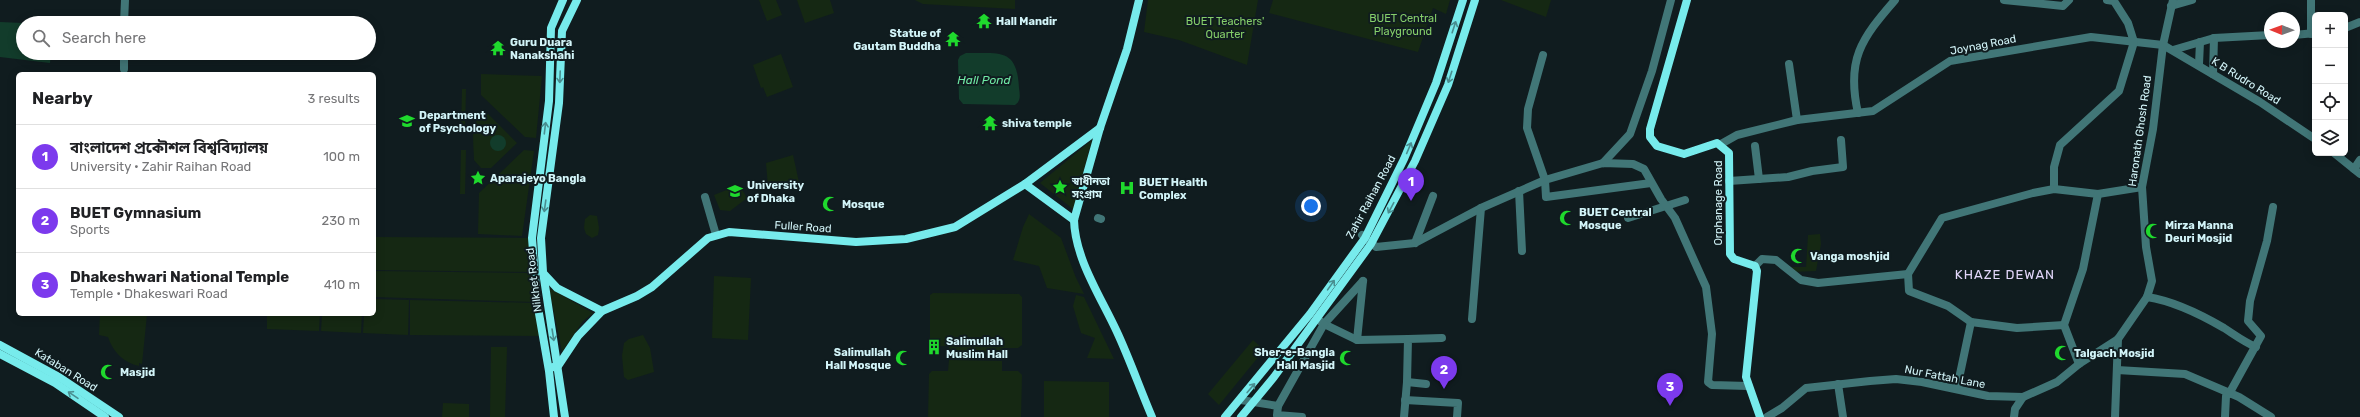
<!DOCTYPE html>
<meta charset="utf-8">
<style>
body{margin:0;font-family:Rubik,"Noto Sans Bengali",sans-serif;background:#f6f6f6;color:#202124}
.controls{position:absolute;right:12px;top:12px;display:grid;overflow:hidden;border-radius:6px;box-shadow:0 2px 10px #0003}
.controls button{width:36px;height:36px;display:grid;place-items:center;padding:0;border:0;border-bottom:1px solid #e0e0e0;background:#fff;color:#202124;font:20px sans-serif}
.compass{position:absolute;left:2264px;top:12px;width:36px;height:36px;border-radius:50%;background:#fff;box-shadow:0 2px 10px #0003;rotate:271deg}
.you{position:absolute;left:1311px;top:206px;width:14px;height:14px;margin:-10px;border:3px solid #fff;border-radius:50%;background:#1a73e8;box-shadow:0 0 0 6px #1a73e833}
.badge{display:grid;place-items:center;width:26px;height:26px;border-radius:50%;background:#7c3aed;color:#fff;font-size:13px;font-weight:700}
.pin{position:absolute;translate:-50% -33px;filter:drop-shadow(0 1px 2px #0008)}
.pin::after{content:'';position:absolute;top:21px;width:14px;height:12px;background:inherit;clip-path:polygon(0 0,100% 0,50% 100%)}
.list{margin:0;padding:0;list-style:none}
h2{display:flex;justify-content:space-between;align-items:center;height:52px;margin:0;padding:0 16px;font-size:17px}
h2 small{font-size:13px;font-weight:400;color:#757577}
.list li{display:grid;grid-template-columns:26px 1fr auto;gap:12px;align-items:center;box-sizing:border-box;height:64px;padding:0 16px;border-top:1px solid #e0e0e0}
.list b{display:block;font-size:15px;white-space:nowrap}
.list p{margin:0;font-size:13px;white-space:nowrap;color:#757577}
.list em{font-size:13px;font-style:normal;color:#757577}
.icon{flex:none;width:22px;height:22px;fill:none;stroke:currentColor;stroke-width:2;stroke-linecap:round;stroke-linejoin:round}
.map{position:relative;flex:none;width:2360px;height:417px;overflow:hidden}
.search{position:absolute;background:#fff;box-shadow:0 2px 10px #0003;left:16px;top:16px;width:360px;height:44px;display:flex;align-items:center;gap:10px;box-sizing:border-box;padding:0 14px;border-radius:22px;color:#757577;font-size:15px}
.panel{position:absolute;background:#fff;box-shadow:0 2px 10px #0003;left:16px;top:72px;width:360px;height:244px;border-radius:6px}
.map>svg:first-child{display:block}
</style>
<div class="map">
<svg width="2360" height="417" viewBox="0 0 2360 417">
<rect width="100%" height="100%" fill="#101c1f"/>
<g fill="#152813">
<polygon points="759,0 776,0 782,15 767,21"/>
<polygon points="797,0 830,0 834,13 805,23"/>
<polygon points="915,0 1015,0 1015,9 923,4"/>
<polygon points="1148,0 1258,0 1247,65 1179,40 1144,32"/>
<polygon points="1273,0 1450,0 1446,14 1433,8 1418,52 1269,13"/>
<polygon points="1501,0 1551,0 1546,17"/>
<polygon points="71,53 117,53 117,57 71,56"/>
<polygon points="781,54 793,87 767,97 763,87 761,88 753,65"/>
<polygon points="481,74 542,76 536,138 525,137 481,95"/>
<polygon points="462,89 466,89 465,130 461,130"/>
<path d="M488,114L517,143L491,168H481L474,160C474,146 468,115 488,114Z"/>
<polygon points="1092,140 1073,209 1040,183"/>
<polygon points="461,150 466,150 465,194 460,194"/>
<polygon points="524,150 534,151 522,236 478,234 479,193"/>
<polygon points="793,155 800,187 768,186 766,163"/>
<polygon points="739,185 747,198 730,211 720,210 714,195"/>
<polygon points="1029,214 1061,238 1076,278 1084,294 1047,288 1039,266 1013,260 1023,227"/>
<polygon points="590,215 597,216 599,228 598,235 592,238 586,234 584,228 585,219"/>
<polygon points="1820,234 1821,244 1816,271 1793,272 1790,267 1806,267 1808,235"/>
<polygon points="374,237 531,238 533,272 374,270"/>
<polygon points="374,271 533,273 536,302 374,297"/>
<polygon points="714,276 751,278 748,340 712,338"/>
<polygon points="549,288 593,313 583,321 562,352"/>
<polygon points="933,293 1019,294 1022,297 1022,345 1018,348 1002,348 1002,357 949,356 949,346 932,346 930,343 930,295"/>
<polygon points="1076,295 1084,297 1114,359 1087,358 1095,338 1081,333 1073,306"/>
<polygon points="374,299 409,300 408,335 363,333 364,314 374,314"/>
<polygon points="410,300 536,303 542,336 410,335"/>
<path d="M100,314H147L142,364L139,363V366C124,363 113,352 108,337L99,335Z"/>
<polygon points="267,314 320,314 319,331 267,329"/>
<polygon points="322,314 362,314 361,333 321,331"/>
<polygon points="643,335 650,348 654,372 628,380 624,377 622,356 624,343 629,339"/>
<polygon points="1253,340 1264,350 1219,405 1208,394"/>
<polygon points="491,347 507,347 505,417 490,417"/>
<polygon points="949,360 1002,361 1002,371 1018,371 1022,375 1021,417 928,417 929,374 932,371 948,371"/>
<polygon points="1044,381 1109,382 1109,417 1044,417"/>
<polygon points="443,403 469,404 469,417 442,417"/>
</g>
<g fill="#123c2b">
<polygon points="0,22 23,23 23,53 51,53 50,63 0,57"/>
<path d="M966,53C999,54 1017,47 1019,88C1020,95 1021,101 1015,105L963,104L959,99L958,60L960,56Z"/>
<circle cx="498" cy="143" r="8"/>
</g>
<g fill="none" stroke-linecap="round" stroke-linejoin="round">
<g stroke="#417677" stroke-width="8">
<polyline points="2004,0 2063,6 2069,0"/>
<polyline points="2171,6 2192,0"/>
<polyline points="124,23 125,0"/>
<polyline points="2345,28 2360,22"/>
<polyline points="2311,34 2311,0"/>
<polyline points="2294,35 2315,33"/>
<polyline points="2173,50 2214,38 2270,35"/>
<polyline points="1543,55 1528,109 1527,128 1545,180 1546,197 1651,183"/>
<polyline points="1789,64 1797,120"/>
<polyline points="2199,64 2200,42"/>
<polyline points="124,69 124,53"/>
<polyline points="2213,74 2214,38"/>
<path d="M1858,113C1846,60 1861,39 1895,0"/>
<polyline points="1721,144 1737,135 1797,120 1873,111 1950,61 2091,37 2163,45 2260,102 2315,139"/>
<polyline points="1755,146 1759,179"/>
<polyline points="2334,153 2360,174"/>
<polyline points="1603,163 1630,134 1652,71 1671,0"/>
<polyline points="2354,169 2360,160"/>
<polyline points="1729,181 1788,177 1812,171 1843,167 1841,140"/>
<polyline points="2054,189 2054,167 2060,145 2119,91 2134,42 2128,23 2114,1 2107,0"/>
<polyline points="1519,191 1522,251"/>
<polyline points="705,197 716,235"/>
<polyline points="1098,218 1101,219"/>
<polyline points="1628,218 1685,200"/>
<polyline points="1362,235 1376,247 1415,243 1481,208 1545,180 1603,163 1633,164 1644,169 1661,199 1675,218 1706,287 1712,334 1708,382 1712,385 1748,386"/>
<polyline points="1415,243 1433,196"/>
<polyline points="1755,266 1762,259 1776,260 1801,280 1818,283 1908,274 1942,218 2033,193 2054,189 2098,194 2142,187"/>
<polyline points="1908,274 1909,291 1948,306 1971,322 2017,328 2064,325"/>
<polyline points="1363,281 1324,324 1357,340 1408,339"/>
<path d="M2147,297C2174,301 2200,314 2224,328C2235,335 2244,342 2256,347"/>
<polyline points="1472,319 1481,208"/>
<polyline points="1357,340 1363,281"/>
<polyline points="2079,364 2064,325 2083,269 2098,194"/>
<polyline points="2117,370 2185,374 2239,397 2271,417"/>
<polyline points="1407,382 1426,384"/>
<polyline points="1838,384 1843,417"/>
<polyline points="1957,388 1971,322"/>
<polyline points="1241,400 1278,406 1277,415 1302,417"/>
<polyline points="1405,400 1458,403 1457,417"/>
<polyline points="1278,406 1324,324 1320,321"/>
<polyline points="1404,417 1407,382 1408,339 1442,338"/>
<polyline points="1767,417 1782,408 1806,388 1870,381 1896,379 1922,382 1988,396 2023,397"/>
<polyline points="2014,417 2015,409 2023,397 2057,382 2079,364 2118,339 2147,297 2152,281 2146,247 2142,187 2153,129 2163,45 2173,0"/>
<polyline points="2115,417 2118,339"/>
<polyline points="2225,417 2226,396 2229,394 2261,336 2248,321 2250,301 2267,241 2273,207"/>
</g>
<g stroke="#77ebec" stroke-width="8">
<path d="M1139,0L1127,49L1100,128L1074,220C1075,259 1101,297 1117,332C1130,360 1140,389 1152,417"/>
<polyline points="1687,0 1650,129 1650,137 1657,146 1684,154 1717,143 1729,153 1730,254 1734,259 1755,266 1757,271 1746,377 1760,417"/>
<polyline points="1025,184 1074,220"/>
<polyline points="543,273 557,288 602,311"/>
<polyline points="0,345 59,377 119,417"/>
<polyline points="0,354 55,383 105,417"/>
<polyline points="549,368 558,366 578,336 602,311 637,296 652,287 708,238 729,232 856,242 906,239 955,227 1025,184 1100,128"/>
<polyline points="554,417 549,371 537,302 532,238 549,101 551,28 563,0"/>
<polyline points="565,417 543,272 541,238 559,103 562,31 577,0"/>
<polyline points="1225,417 1310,314 1365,238 1404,159 1436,83 1463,0"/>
<polyline points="1241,417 1274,377 1371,244 1415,161 1448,85 1475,0"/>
</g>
</g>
<defs><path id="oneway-shaft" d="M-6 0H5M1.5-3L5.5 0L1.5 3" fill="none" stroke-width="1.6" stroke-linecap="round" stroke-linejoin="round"/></defs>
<g stroke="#498e90">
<use href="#oneway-shaft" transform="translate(1454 27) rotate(-72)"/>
<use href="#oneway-shaft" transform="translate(560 77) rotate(92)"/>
<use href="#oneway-shaft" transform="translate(1450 77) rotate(108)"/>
<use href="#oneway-shaft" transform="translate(545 128) rotate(-83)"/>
<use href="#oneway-shaft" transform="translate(1409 148) rotate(-67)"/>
<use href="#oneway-shaft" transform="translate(545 206) rotate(98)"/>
<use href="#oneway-shaft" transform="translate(1391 208) rotate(118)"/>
<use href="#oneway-shaft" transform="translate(1331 285) rotate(-55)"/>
<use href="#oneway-shaft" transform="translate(553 335) rotate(81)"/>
<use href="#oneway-shaft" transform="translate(1251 388) rotate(-50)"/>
<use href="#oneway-shaft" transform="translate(73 395) rotate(-146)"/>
</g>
<defs>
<g id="temple-bare" transform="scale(1.2)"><path d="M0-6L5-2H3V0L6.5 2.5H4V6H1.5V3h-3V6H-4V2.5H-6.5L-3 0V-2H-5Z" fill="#1fd92d" stroke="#101c1f" stroke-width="2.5" paint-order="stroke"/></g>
<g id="university-bare" transform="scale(1.2)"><path d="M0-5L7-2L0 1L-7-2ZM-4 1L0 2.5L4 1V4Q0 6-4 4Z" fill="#1fd92d" stroke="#101c1f" stroke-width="2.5" paint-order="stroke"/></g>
<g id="sight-bare" transform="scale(1.2)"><path d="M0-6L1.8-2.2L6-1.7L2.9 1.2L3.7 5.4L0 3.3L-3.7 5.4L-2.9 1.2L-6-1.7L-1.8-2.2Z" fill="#1fd92d" stroke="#101c1f" stroke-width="2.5" paint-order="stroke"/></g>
<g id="hospital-bare" transform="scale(1.2)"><path d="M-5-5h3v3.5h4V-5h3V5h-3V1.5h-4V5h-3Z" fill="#1fd92d" stroke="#101c1f" stroke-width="2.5" paint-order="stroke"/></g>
<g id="mosque-bare" transform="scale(1.2)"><path d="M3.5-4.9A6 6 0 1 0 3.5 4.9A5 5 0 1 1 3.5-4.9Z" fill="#1fd92d" stroke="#101c1f" stroke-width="2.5" paint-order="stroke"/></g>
<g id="building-bare" transform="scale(1.2)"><path d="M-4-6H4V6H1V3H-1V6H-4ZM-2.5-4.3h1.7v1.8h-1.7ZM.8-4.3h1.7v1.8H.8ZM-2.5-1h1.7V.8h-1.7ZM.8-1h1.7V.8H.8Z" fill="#1fd92d" stroke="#101c1f" stroke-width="2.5" paint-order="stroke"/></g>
</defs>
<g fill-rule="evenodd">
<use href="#temple-bare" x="984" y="21"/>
<use href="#temple-bare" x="953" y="39"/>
<use href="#temple-bare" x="498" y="48"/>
<use href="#university-bare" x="407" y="121"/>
<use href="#temple-bare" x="990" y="123"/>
<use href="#sight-bare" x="478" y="178"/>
<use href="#sight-bare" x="1060" y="187"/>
<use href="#hospital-bare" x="1127" y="188"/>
<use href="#university-bare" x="735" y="191"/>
<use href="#mosque-bare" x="830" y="204"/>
<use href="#mosque-bare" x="1567" y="218"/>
<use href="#mosque-bare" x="2153" y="231"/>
<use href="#mosque-bare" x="1798" y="256"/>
<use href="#building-bare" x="934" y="347"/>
<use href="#mosque-bare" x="2062" y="353"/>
<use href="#mosque-bare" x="903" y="358"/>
<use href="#mosque-bare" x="1347" y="358"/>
<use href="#mosque-bare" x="108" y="372"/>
</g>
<g text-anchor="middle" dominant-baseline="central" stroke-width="4" stroke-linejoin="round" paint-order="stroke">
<g font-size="11" fill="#85ce6a" stroke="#101c1f">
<text x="1403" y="18">BUET Central<tspan x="1403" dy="13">Playground</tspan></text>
<text x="1225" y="21">BUET Teachers'<tspan x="1225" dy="13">Quarter</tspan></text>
</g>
<g font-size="11" font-weight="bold" fill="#d3f5f9" stroke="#101c1f" text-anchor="start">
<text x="996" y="21">Hall Mandir</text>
<text x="941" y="33" text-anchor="end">Statue of<tspan x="941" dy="13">Gautam Buddha</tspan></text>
<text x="510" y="42">Guru Duara<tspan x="510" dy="13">Nanakshahi</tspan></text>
<text x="419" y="115">Department<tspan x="419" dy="13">of Psychology</tspan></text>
<text x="1002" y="123">shiva temple</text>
<text x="490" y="178">Aparajeyo Bangla</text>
<text x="1072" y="181">স্বাধীনতা<tspan x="1072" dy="13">সংগ্রাম</tspan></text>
<text x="1139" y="182">BUET Health<tspan x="1139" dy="13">Complex</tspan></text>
<text x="747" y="185">University<tspan x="747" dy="13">of Dhaka</tspan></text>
<text x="842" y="204">Mosque</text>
<text x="1579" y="212">BUET Central<tspan x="1579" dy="13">Mosque</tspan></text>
<text x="2165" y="225">Mirza Manna<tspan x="2165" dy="13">Deuri Mosjid</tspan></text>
<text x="1810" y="256">Vanga moshjid</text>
<text x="946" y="341">Salimullah<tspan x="946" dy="13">Muslim Hall</tspan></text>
<text x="891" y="352" text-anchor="end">Salimullah<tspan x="891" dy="13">Hall Mosque</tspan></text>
<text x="1335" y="352" text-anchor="end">Sher-e-Bangla<tspan x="1335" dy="13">Hall Masjid</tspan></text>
<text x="2074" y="353">Talgach Mosjid</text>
<text x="120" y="372">Masjid</text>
</g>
<g font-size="11" fill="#d3f5f9" stroke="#101c1f">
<text transform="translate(1983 45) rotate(-11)">Joynag Road</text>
<text transform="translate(2246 81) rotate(32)">K B Rudro Road</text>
<text transform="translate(2140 131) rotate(-82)">Haronath Ghosh Road</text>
<text transform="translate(1371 197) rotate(-62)">Zahir Raihan Road</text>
<text transform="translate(1718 203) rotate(-90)">Orphanage Road</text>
<text transform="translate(803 227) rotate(4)">Fuller Road</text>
<text transform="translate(534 280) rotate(-97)">Nilkhet Road</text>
<text transform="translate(66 370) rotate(32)">Kataban Road</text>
<text transform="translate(1945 377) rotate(11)">Nur Fattah Lane</text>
</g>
<g font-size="12" font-style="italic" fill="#70eba6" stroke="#101c1f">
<text x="984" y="80">Hall Pond</text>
</g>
<g font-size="13" letter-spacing="1" fill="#e1d5f9" stroke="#101c1f">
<text x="2005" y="274">KHAZE DEWAN</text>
</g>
</g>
</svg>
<div class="controls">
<button>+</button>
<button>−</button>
<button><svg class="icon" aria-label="locate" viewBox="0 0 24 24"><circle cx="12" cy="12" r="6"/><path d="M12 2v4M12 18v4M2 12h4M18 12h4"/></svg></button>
<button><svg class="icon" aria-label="layers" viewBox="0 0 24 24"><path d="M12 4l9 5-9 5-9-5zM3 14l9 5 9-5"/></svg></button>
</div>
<svg class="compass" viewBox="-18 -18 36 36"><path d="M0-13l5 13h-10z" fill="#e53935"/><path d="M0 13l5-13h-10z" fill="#757577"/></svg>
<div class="you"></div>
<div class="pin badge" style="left:1411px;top:201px">1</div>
<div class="pin badge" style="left:1444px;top:389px">2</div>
<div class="pin badge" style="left:1670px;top:406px">3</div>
<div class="search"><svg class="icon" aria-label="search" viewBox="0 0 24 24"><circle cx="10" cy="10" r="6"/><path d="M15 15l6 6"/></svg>Search here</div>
<section class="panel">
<h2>Nearby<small>3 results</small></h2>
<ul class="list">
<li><span class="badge">1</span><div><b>বাংলাদেশ প্রকৌশল বিশ্ববিদ্যালয়</b><p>University · Zahir Raihan Road</p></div><em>100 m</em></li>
<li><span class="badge">2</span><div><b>BUET Gymnasium</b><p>Sports</p></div><em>230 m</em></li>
<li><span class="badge">3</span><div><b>Dhakeshwari National Temple</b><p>Temple · Dhakeswari Road</p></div><em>410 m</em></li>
</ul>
</section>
</div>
